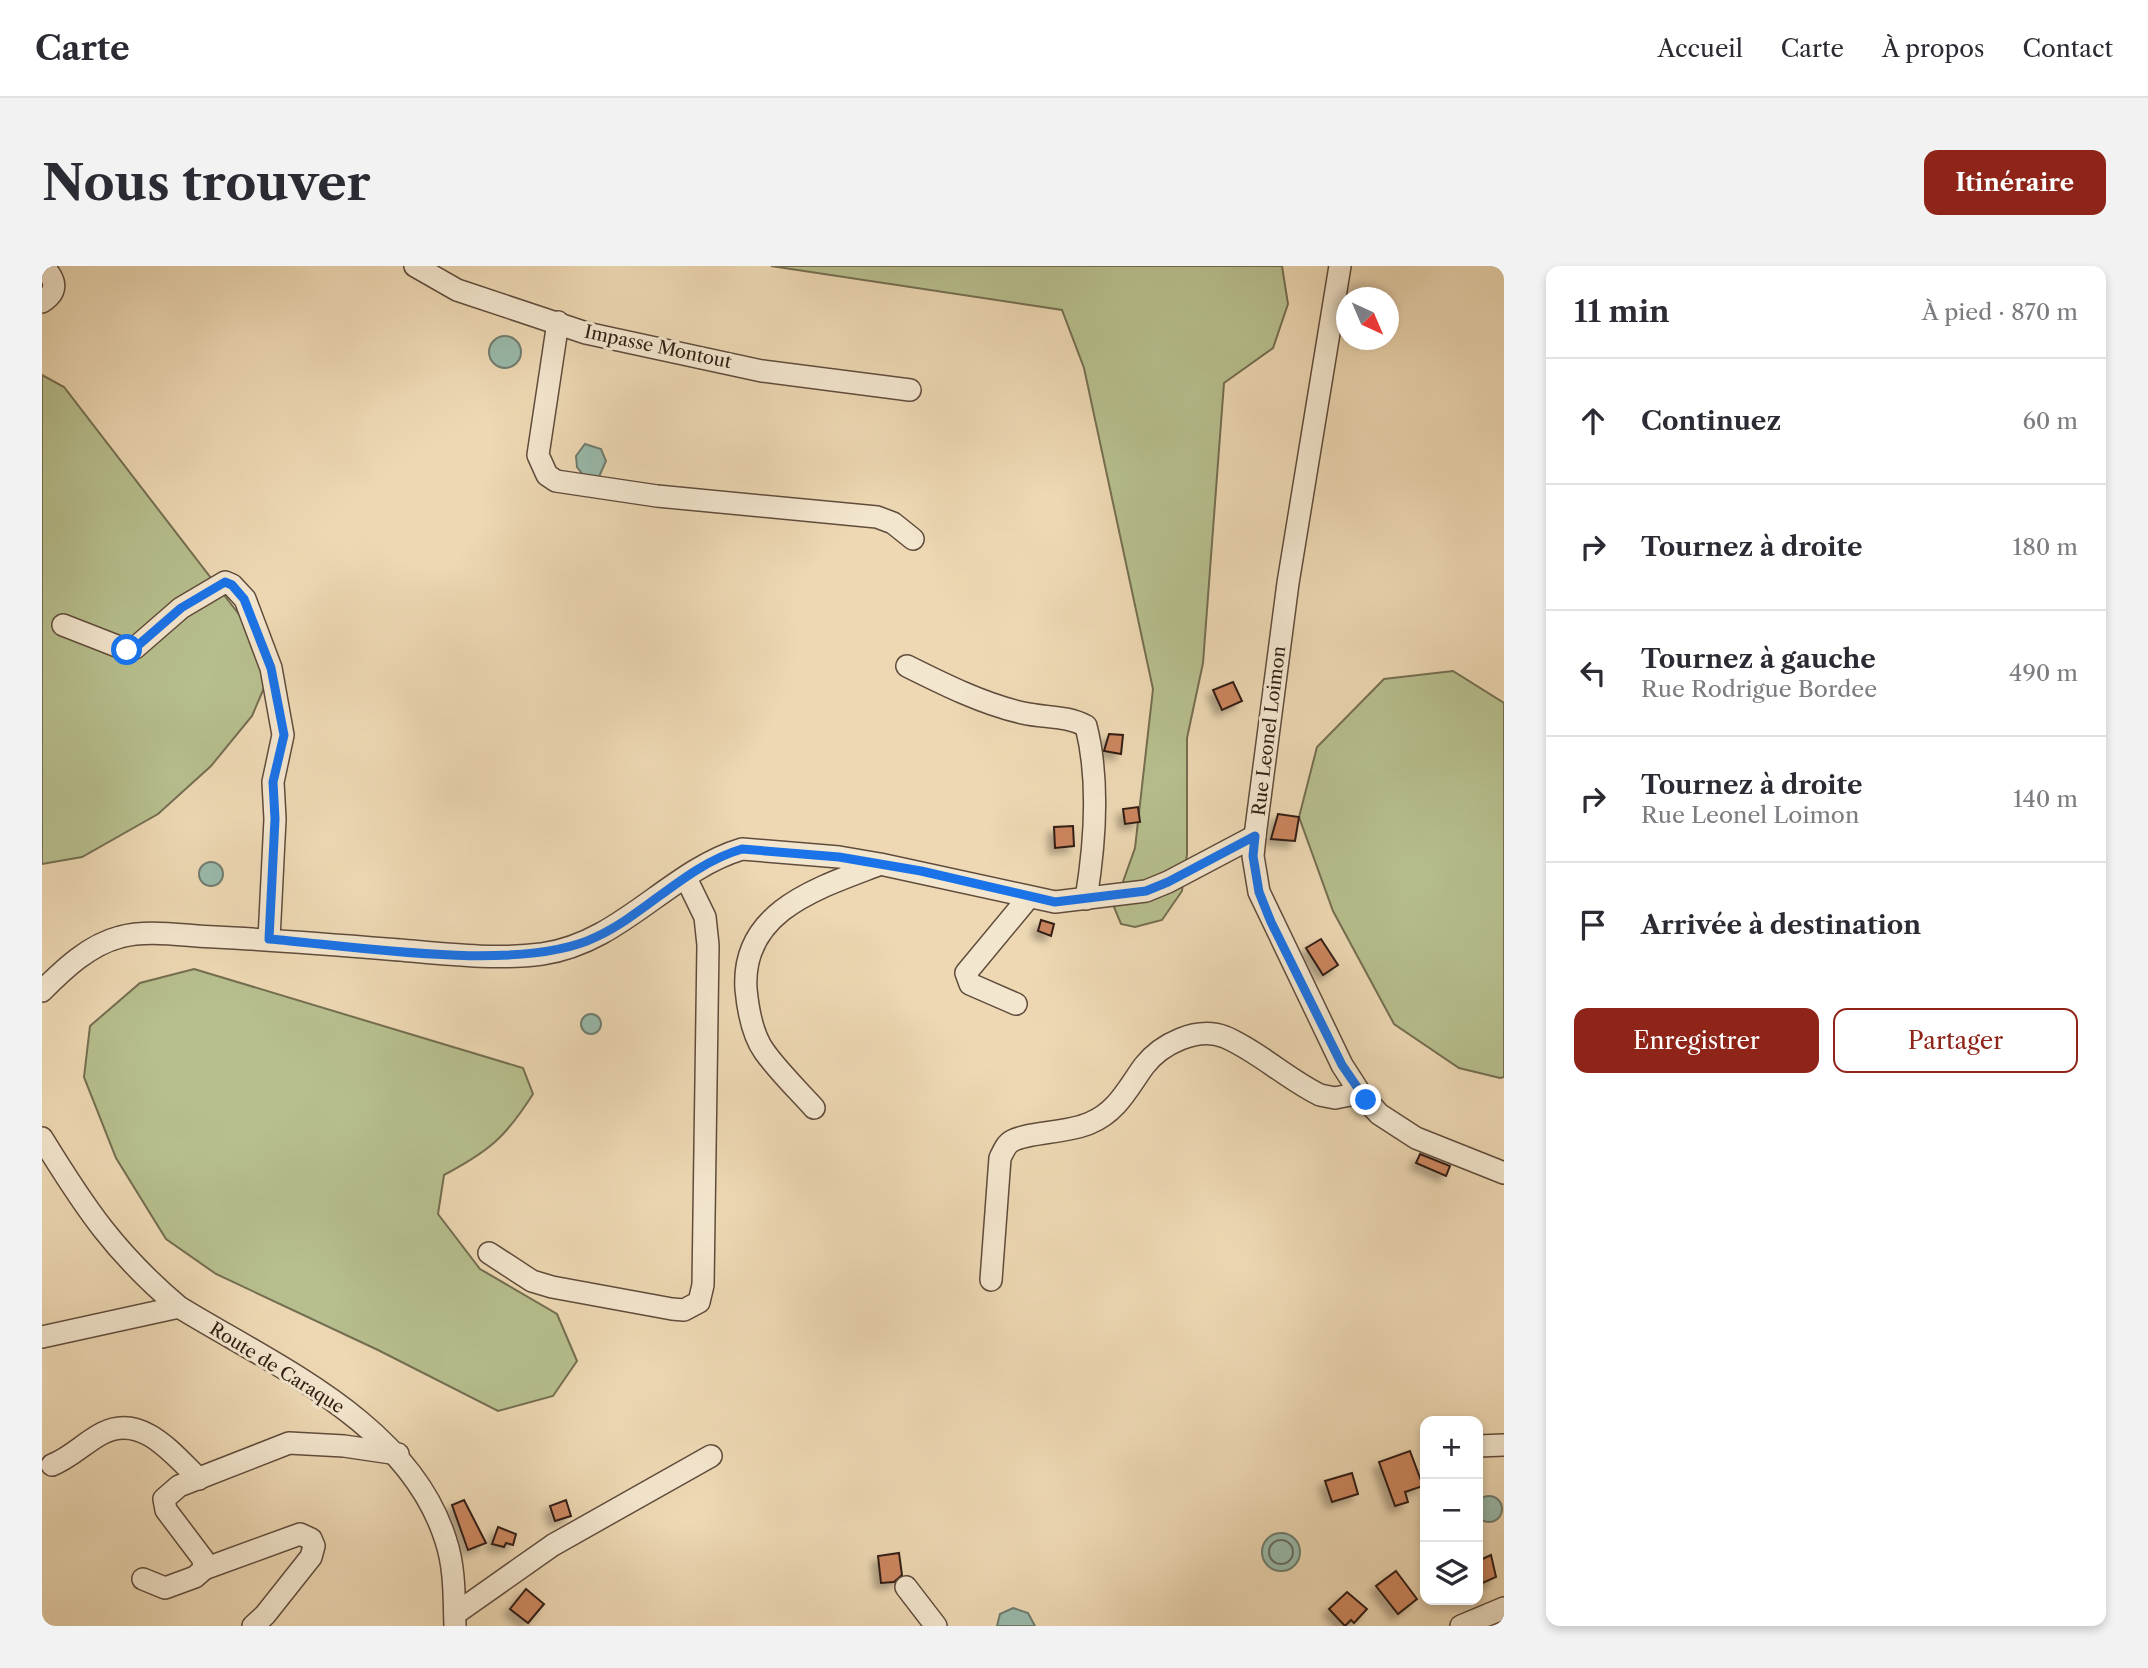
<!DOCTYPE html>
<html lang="fr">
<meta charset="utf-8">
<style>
body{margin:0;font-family:"Libre Caslon Text",serif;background:#f2f2f3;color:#2b2b33}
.controls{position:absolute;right:21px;bottom:21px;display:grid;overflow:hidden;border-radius:14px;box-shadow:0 4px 10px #0003}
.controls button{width:63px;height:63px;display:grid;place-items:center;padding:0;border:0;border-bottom:2px solid #e1e1e2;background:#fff;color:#2b2b33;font:35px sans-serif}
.compass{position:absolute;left:1294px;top:21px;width:63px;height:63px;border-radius:50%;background:#fff;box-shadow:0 4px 10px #0003;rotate:136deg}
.stop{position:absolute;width:21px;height:21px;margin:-16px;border:5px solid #1a73e8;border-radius:50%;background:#fff}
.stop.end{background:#1a73e8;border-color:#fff;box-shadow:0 2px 7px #0008}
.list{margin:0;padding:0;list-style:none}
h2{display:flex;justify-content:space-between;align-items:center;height:91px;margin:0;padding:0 28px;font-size:30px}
h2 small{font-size:23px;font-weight:400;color:#7c7c81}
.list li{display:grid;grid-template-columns:46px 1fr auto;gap:21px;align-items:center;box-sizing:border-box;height:126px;padding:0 28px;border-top:2px solid #e1e1e2}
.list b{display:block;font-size:26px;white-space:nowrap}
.list p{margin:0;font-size:23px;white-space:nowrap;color:#7c7c81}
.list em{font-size:23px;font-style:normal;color:#7c7c81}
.actions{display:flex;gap:14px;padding:21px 28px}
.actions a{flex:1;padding:16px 0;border:2px solid #8f2418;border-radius:14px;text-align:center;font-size:24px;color:#8f2418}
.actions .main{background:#8f2418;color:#fff}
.icon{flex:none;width:38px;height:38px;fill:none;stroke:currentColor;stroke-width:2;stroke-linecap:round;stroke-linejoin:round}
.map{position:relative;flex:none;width:1462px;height:1360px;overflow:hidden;border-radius:14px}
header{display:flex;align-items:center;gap:42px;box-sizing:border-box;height:98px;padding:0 35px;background:#fff;border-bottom:2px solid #e1e1e2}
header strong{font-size:33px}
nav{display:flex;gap:38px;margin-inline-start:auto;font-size:24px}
.intro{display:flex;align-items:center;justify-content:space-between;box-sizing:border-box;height:168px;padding:0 42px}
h1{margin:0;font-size:49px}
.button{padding:18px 32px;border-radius:14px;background:#8f2418;color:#fff;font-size:24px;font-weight:700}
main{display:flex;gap:42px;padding:0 42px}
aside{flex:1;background:#fff;border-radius:14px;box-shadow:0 4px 10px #0003}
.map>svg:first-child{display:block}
</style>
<header>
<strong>Carte</strong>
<nav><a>Accueil</a><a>Carte</a><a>À propos</a><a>Contact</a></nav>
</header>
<div class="intro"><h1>Nous trouver</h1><a class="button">Itinéraire</a></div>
<main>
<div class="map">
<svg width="1462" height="1360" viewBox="0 0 1462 1360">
<defs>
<filter id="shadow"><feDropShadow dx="-6" dy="6" stdDeviation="3.5" flood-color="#0004"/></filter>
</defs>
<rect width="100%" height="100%" fill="#edd8b3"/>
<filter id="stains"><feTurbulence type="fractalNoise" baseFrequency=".00286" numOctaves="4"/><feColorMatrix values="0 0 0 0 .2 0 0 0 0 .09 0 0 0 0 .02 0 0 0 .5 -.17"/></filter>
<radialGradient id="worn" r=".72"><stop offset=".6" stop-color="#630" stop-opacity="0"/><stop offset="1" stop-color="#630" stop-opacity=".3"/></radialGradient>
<g fill="#b7bf8e" stroke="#746e51" stroke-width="2">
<polygon points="729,0 1240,0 1246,38 1231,82 1182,117 1161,397 1145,472 1145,588 1140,625 1120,654 1093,661 1079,658 1072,641 1093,582 1111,423 1042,102 1020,44"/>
<polygon points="0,109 22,121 199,351 225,415 210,450 169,500 116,548 40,591 0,598"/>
<polygon points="1411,405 1462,437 1462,811 1458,812 1417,802 1352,758 1291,645 1257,551 1275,481 1342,413"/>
<path d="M152,703L481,802L491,828C463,872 447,885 402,909L396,948L438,1003L515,1048L535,1095L511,1130L456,1145L336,1084L174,1008L124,973L74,892L42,811L48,760L98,717Z"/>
</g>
<g fill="#99baab" stroke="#6f7c6f" stroke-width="2">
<circle cx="463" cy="86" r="16"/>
<polygon points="543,178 559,183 564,195 556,213 542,210 535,201 534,190"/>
<circle cx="169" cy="608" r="12"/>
<circle cx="549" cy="758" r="10"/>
<circle cx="1447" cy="1243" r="13"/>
<circle cx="1239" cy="1286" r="19"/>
<polygon points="971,1342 986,1347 993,1360 955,1360 958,1348"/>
</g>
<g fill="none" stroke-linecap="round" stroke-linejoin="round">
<circle stroke="#656c60" stroke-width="2" cx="1239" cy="1286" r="12"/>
</g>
<g fill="#cc865e" stroke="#311e14" stroke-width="2" filter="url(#shadow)">
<polygon points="1191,416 1200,435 1180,444 1171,424"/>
<polygon points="1067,468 1081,469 1079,488 1062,485"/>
<polygon points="1096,541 1098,556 1083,558 1081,543"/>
<polygon points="1236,548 1257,551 1253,575 1229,573"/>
<polygon points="1031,560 1032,580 1013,582 1012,561"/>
<polygon points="999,654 1012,658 1009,670 996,665"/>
<polygon points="1279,673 1296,699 1281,709 1264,682"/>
<polygon points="1378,888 1408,900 1404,910 1374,897"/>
<polygon points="1368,1185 1381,1220 1363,1226 1366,1236 1353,1240 1337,1196"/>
<polygon points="1310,1207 1316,1228 1290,1236 1283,1215"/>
<polygon points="422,1234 444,1277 426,1284 410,1239"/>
<polygon points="524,1234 529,1250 513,1255 508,1240"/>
<polygon points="456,1261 474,1268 471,1279 464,1277 462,1281 450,1278"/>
<polygon points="857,1287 860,1309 852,1316 839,1317 836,1290"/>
<polygon points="1449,1289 1454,1311 1436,1319 1436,1295"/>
<polygon points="1354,1305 1375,1333 1356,1348 1334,1320"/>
<polygon points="484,1323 502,1338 486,1357 468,1343"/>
<polygon points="1305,1326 1325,1343 1312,1357 1309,1354 1303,1360 1287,1343"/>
</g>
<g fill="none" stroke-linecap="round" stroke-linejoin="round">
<g stroke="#604c3c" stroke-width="24">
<g id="minor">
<polyline points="373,0 415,24 544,67 720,105 868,124"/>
<polyline points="1298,0 1246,317 1213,570 1211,590 1217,626 1300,799 1318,827 1337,848 1374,872 1462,907"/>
<path d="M0,36C17,25 14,14 1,0"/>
<polyline points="516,56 496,189 505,209 514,215 615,230 835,251 851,257 871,273"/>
<polyline points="21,359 85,384 93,382 139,342 183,316 190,319 203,333 229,402 241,469 231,516 233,553 227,673"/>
<path d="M865,400C901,418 941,438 981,447C1002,452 1024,449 1044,460C1058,515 1053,578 1044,633"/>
<path d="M0,725C22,703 47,679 78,671C106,663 143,670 173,671C235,674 296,679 358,684C404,688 454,694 500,688C579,677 627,605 700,583L797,591L838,598L1013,636L1104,625L1126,616L1213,570"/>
<polyline points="974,738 928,718 924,707 987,631"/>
<path d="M772,842C755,823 736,805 722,785C710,768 706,744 704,723C699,645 776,622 836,599"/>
<path d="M0,872C43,942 73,987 137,1041C235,1101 368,1158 404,1275C413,1302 412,1332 413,1360"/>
<polyline points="447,987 490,1015 510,1021 630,1043 642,1044 657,1036 661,1019 666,679 663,651 644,612"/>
<path d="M949,1014L958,892C961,886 964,878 970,875C986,866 1027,867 1048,857C1075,846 1086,822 1102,800C1119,778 1155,760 1183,771C1216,785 1245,813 1278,829L1293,832L1318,827"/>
<polyline points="0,1071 137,1041"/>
<polyline points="1436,1180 1462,1179"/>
<path d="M10,1199C30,1191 43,1176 61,1167C100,1147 132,1189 157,1213"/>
<polyline points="162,1303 258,1268 269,1273 272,1280 269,1291 223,1349 211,1360"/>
<polyline points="101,1313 123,1322 153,1311 162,1303 161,1293 124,1244 122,1233 137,1220 247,1177 302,1180 356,1188"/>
<polyline points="864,1321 894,1360"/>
<polyline points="413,1348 511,1279 669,1190"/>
<polyline points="1419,1360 1462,1342"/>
</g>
</g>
<use href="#minor" stroke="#f3e6ce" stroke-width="21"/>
</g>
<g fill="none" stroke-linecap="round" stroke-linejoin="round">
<path stroke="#1a73e8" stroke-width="9" d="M85,384L93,382L139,342L183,316L190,319L202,333L229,402L242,469L231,516L233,553L227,673C312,680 479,708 554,671C605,647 645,599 700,583L797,591L879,605L1013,636L1104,625L1126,616L1213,570L1211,590L1217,626L1229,656L1300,799L1324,834"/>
</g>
<g text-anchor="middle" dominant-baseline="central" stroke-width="6" stroke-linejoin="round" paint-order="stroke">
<g font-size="18" fill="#311e14" stroke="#f3e6ce">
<text transform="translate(616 81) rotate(12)">Impasse Montout</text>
<text transform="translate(1227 465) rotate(-83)">Rue Leonel Loimon</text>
<text transform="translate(235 1102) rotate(32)">Route de Caraque</text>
</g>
</g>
<rect width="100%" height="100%" filter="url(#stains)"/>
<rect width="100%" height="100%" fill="url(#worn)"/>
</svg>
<div class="controls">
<button>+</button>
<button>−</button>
<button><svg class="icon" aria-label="layers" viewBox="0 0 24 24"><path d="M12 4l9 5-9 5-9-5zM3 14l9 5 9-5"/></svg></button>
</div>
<svg class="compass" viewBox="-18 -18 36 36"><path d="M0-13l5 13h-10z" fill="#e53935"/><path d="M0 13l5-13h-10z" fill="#7c7c81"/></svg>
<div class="stop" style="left:85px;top:384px"></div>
<div class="stop end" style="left:1324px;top:834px"></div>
</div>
<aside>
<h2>11 min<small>À pied · 870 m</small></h2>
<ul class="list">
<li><svg class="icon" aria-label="ahead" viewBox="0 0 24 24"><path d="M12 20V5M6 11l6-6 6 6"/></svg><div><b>Continuez</b></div><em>60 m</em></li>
<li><svg class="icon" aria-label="right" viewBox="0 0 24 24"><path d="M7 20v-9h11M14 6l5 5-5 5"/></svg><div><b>Tournez à droite</b></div><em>180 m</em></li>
<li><svg class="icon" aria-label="left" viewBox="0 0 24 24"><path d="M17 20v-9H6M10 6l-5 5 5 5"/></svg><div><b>Tournez à gauche</b><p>Rue Rodrigue Bordee</p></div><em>490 m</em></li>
<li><svg class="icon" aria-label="right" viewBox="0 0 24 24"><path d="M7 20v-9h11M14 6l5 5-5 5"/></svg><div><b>Tournez à droite</b><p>Rue Leonel Loimon</p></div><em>140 m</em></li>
<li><svg class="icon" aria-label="arrive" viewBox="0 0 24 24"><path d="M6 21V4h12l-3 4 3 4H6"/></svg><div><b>Arrivée à destination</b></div></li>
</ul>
<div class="actions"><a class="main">Enregistrer</a><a>Partager</a></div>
</aside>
</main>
